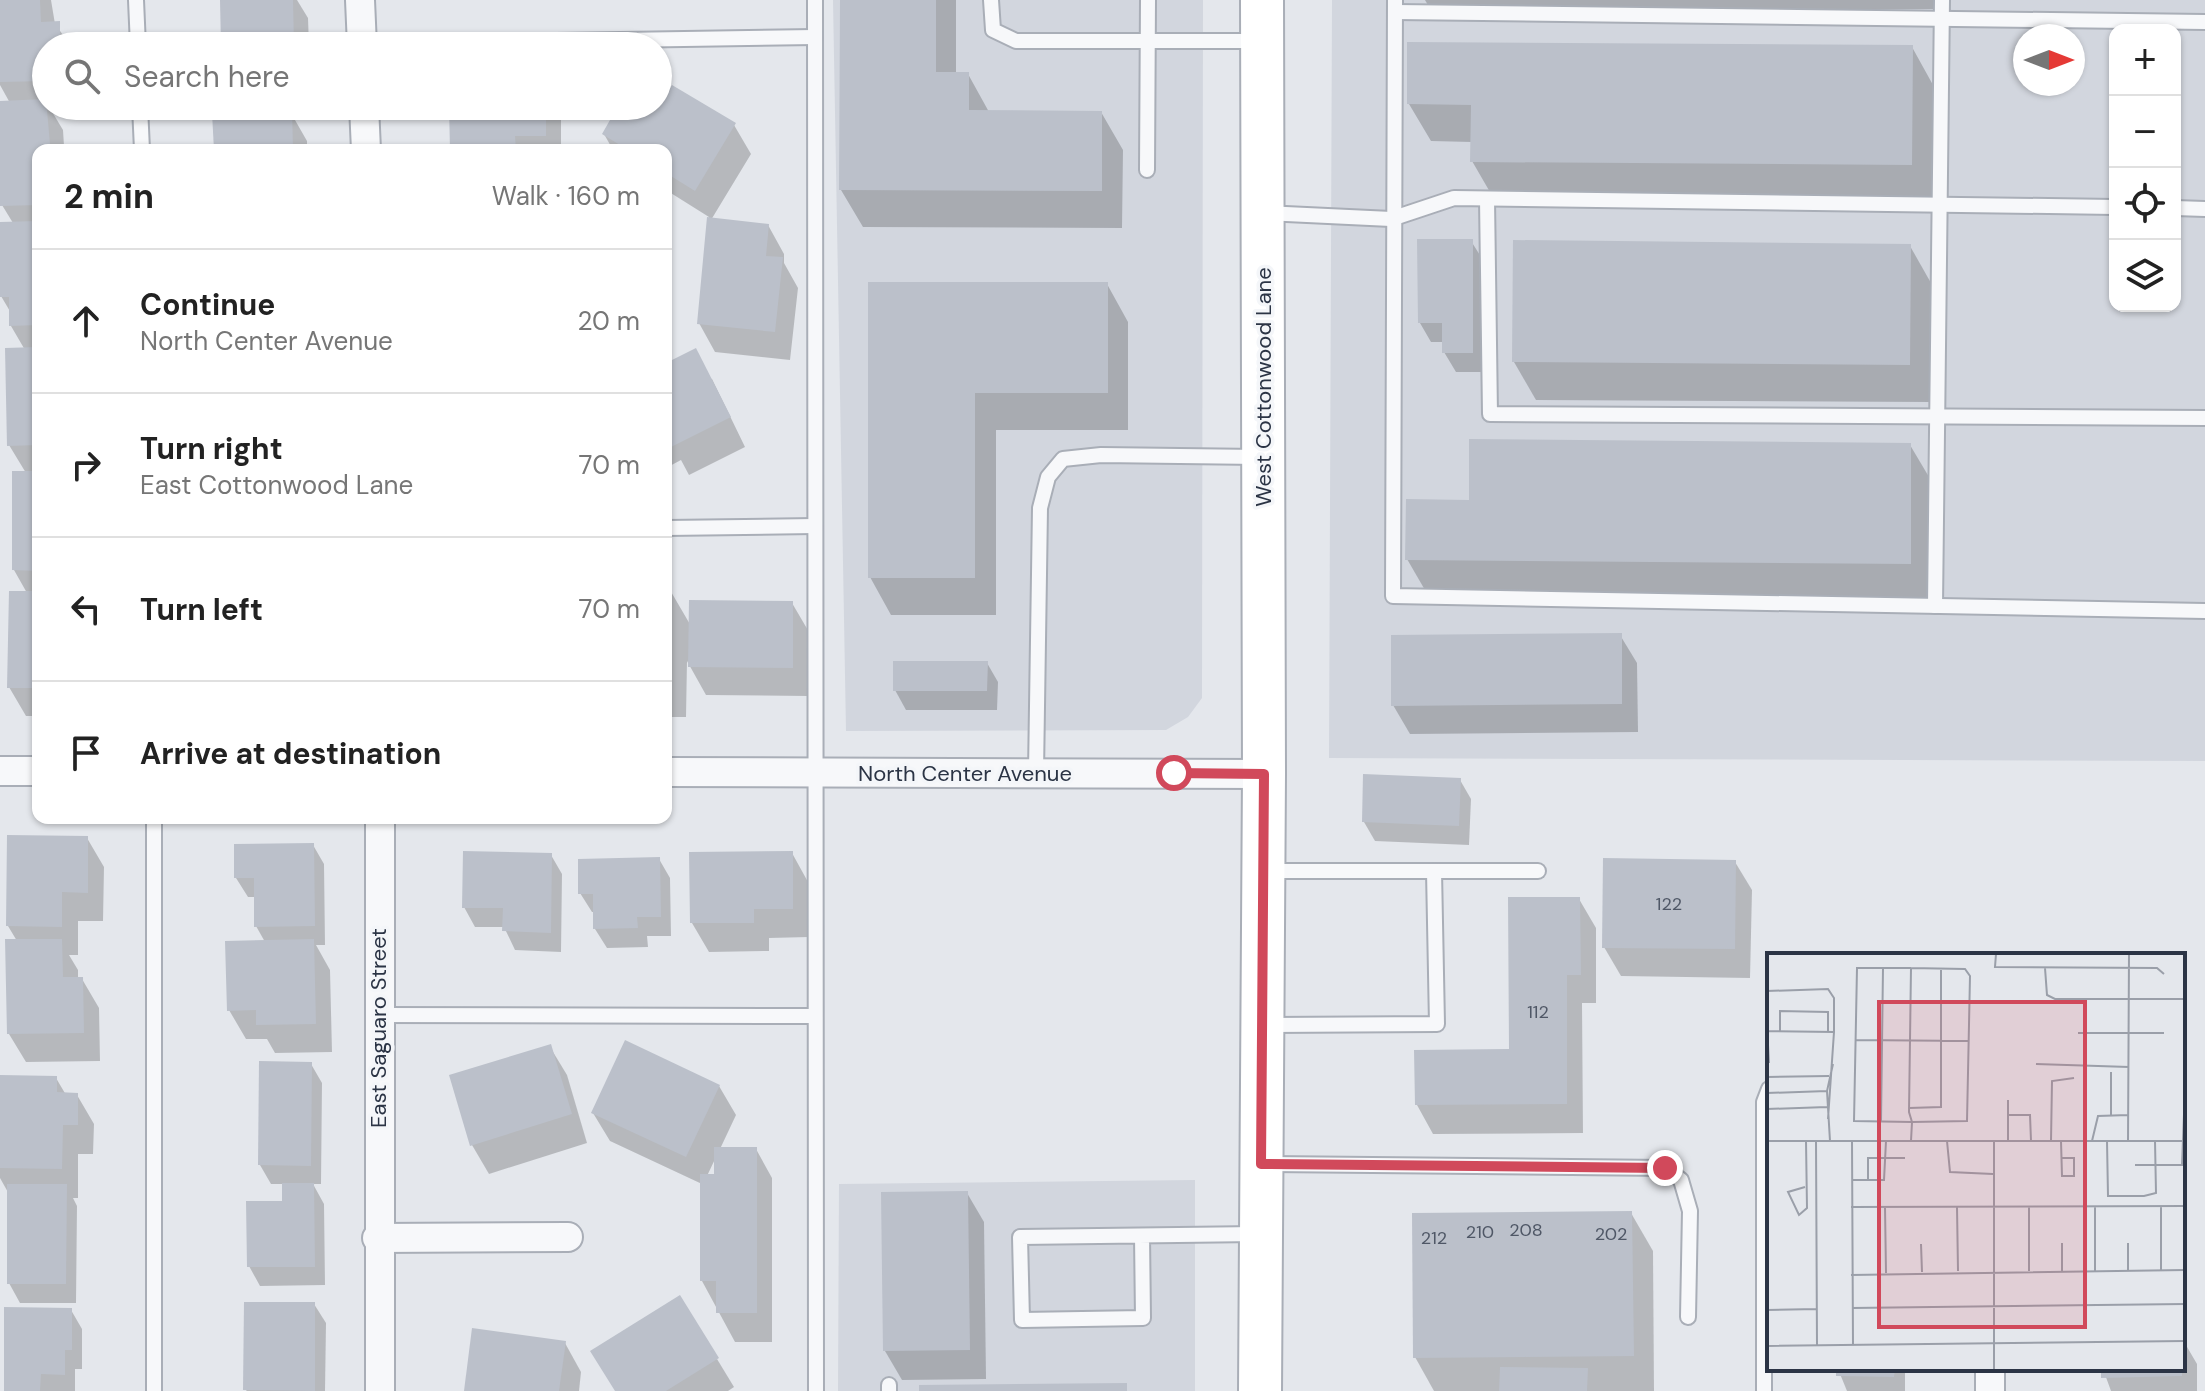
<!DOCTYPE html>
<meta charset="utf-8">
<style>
body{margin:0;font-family:"DM Sans",sans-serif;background:#f2f2f2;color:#222}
.controls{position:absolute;right:24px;top:24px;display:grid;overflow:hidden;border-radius:16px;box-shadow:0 2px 6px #0004}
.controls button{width:72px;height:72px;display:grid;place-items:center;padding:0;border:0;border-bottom:2px solid #e0e0e0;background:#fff;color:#222;font:40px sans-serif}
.compass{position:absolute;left:2013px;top:24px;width:72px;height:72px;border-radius:50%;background:#fff;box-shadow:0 2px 6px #0004;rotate:90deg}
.stop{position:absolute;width:24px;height:24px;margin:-18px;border:6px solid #d1495b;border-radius:50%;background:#fff}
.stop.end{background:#d1495b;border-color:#fff;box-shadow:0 2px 8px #0008}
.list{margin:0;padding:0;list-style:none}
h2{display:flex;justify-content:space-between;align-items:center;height:104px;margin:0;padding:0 32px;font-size:34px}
h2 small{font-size:26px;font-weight:400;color:#767676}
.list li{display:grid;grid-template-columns:52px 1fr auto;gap:24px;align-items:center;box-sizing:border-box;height:144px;padding:0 32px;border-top:2px solid #e0e0e0}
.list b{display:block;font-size:30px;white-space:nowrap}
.list p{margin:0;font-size:26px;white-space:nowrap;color:#767676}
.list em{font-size:26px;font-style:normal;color:#767676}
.icon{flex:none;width:44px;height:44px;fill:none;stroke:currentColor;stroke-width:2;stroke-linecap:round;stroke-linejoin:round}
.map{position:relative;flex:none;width:2205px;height:1391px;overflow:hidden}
.search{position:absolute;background:#fff;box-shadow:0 2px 6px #0004;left:32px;top:32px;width:640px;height:88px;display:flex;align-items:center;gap:20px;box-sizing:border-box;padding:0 28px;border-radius:44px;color:#767676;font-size:30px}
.panel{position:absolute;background:#fff;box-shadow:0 2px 6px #0004;left:32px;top:144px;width:640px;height:680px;border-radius:16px}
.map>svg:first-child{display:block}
</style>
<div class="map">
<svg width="2205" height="1391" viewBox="0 0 2205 1391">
<rect width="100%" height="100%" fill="#e4e7ec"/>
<g fill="#d2d6de" fill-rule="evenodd">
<polygon points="833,0 1203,0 1202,698 1188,717 1166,730 846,731"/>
<path d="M1332,0H2205V761L1329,758ZM2115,30H2175V306H2115ZM2025,36H2073V84H2025Z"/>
<polygon points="1195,1180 1195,1391 838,1391 839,1184"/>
</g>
<g fill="#0003" fill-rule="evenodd">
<polygon points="0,0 51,0 55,24 71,46 46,46 46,106 77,106 51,110 63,130 64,146 69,150 38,150 38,716 26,716 9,687 27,593 14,570 26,473 9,445 25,350 11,326 11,313 1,296 0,224 13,223 2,205 0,103 10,103 0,85"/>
<polygon points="222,0 297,0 308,18 309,46 223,46"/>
<polygon points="842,0 956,0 956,74 968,74 989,112 1101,112 1123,150 1122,228 863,227 841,190"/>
<polygon points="1425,0 1933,0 1933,9 1432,12"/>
<polygon points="1912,47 1933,85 1933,202 1494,199 1472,161 1472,142 1431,141 1409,104"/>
<polygon points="658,93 734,125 751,154 711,220 768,225 784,254 784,263 798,288 790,360 715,352 699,323 709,217 666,190 666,150 613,150 604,134 621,106 658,106"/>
<polygon points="236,106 311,106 311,112 291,113 307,141 307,150 216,150 240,114"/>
<polygon points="451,106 561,106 561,150 452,150"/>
<polygon points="1471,241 1483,260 1483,372 1456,372 1444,352 1444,342 1431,342 1420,323"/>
<polygon points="1910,246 1931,283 1931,402 1536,400 1514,362"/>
<polygon points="870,284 1107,284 1128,322 1128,430 996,430 996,615 891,615 870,577"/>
<polygon points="666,366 712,379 745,447 689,475 681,460 666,468"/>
<polygon points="1910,445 1932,482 1931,601 1429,597 1407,559 1471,502"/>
<polygon points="666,590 670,590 691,626 792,603 809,632 808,696 706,695 687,661 686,717 666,717"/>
<polygon points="1620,635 1637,663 1638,732 1410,734 1393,705"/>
<polygon points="987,663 998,682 997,710 906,710 895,690"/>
<polygon points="1460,780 1471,799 1469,845 1375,841 1364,822"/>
<polygon points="87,838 104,867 103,921 78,921 78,955 69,955 78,970 78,979 82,979 99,1008 100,1061 26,1062 9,1034 17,941 8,926"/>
<polygon points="313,845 324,864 325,945 316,945 330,970 332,1052 275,1053 267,1039 246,1039 229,1010 265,942 256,926 256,897 248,897 236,878"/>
<polygon points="792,853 808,882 809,937 769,938 769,951 709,952 692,923"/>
<polygon points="551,855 562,874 561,952 515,950 504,927 475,927 464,907"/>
<polygon points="659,859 670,878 671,936 647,936 648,947 607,948 595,929 595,912 592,912 580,893"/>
<polygon points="1735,862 1752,890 1750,978 1621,976 1604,947"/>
<polygon points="1579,899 1596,928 1596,1003 1582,1003 1583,1133 1433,1134 1417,1105 1511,1051"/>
<polygon points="550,1047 567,1075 587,1143 489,1174 472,1145"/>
<polygon points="311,1064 322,1083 321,1184 313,1184 324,1204 325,1285 260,1286 249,1266 284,1203 284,1184 271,1184 260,1165"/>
<polygon points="0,1077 56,1078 66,1095 77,1095 94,1124 93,1154 78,1154 78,1198 73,1198 77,1206 76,1303 20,1303 9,1283 9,1194 0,1178"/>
<path d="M719,1086L736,1115L720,1149H756L772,1178V1342H735L702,1281V1184L610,1141L593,1113ZM716,1157V1176H707Z"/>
<polygon points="967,1193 984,1222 986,1379 902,1380 885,1351"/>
<polygon points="1631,1213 1653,1251 1654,1391 1434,1391 1415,1357"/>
<polygon points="314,1304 326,1323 325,1391 246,1391"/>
<polygon points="71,1310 82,1329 82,1369 75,1369 75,1391 6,1391"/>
<polygon points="2183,1340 2197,1364 2197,1391 2111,1391 2103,1369 2183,1369"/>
<polygon points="565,1343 581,1372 579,1391 466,1391"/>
<polygon points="717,1359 734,1387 728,1391 616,1391"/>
<polygon points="1838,1369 1905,1369 1905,1391 1847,1391"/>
</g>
<g fill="#bbc0ca">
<polygon points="0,0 40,0 41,22 60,21 60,46 46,46 46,81 0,82"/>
<polygon points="220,0 293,0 294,46 221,46"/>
<polygon points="840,0 936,0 936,72 969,72 969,110 1102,111 1102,191 839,190"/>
<polygon points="1407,42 1913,45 1912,165 1470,162 1471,105 1407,104"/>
<polygon points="672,85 736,123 695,191 666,173 666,150 628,150 602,134 618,106 658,106 658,90 666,95"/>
<polygon points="46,99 50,144 68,144 68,150 38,150 38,205 0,206 0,101"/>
<polygon points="449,106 546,106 546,136 515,136 516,150 450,150"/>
<polygon points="292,110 293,150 214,150 212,113"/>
<polygon points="707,217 769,224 766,256 783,257 775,332 697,324"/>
<polygon points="38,221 38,325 9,326 9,297 0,297 0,222"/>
<polygon points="1417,239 1473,239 1473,353 1442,353 1442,323 1418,323"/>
<polygon points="1513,240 1911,244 1910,365 1512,362"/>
<polygon points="868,282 1108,282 1108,393 975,393 975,578 868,578"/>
<polygon points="38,347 38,445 7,446 5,348"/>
<polygon points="696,348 731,417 671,447 666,439 666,363"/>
<polygon points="1469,439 1911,443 1911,564 1405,560 1406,499 1469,500"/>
<polygon points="12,471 38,471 38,571 12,570"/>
<rect x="666" y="588" width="5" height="101"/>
<polygon points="9,591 38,591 38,688 7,688"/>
<polygon points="689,600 793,601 793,668 688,667"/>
<polygon points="1622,633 1622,704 1391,706 1391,635"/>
<polygon points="893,661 988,661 987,691 893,691"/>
<polygon points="1363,774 1461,778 1459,826 1362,822"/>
<polygon points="7,835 88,836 88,893 62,892 62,927 6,926"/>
<polygon points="314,843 315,926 254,927 254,878 234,878 234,844"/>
<polygon points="463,851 552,853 551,933 502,931 503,908 462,908"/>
<polygon points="793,851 793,909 754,909 754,923 690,923 689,852"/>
<polygon points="660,857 661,917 637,917 638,928 593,929 593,894 578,894 578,859"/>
<polygon points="1603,858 1736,860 1735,949 1602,948"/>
<polygon points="1508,897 1580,897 1581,975 1567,975 1567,1104 1415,1105 1414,1050 1509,1049"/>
<polygon points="5,939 62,939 63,977 83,977 84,1033 7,1034"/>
<polygon points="314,939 316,1024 256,1025 256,1010 227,1011 225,941"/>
<polygon points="625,1040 720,1085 686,1157 591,1113"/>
<polygon points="551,1044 572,1114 470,1146 449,1075"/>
<polygon points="259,1061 312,1062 311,1166 258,1165"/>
<polygon points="0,1075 57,1076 57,1092 78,1093 78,1125 63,1125 62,1169 0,1168"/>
<polygon points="714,1147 757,1147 757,1313 716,1313 716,1281 700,1281 700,1174 714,1174"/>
<polygon points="282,1183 314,1183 315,1267 247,1267 246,1201 282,1201"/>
<polygon points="7,1184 67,1184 66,1284 7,1284"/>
<polygon points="968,1191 970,1350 883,1351 881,1192"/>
<polygon points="1632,1211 1634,1356 1413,1358 1412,1213"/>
<polygon points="680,1295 719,1358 666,1391 615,1391 590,1351"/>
<polygon points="244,1302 315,1302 315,1391 243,1390"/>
<polygon points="4,1307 72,1308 72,1350 65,1350 65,1375 41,1374 40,1391 4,1391"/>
<polygon points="472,1328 566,1341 559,1391 464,1391"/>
<polygon points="1500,1367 1588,1368 1587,1391 1499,1391"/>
<polygon points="1836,1369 1895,1369 1894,1377 1836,1376"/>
<polygon points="2101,1369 2182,1369 2182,1376 2101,1378"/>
<polygon points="1127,1383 1127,1391 919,1391 919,1385"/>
</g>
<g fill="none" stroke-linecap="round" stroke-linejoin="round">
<g stroke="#a9aeb7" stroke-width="18">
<g id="service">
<polyline points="136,0 138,46"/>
<polyline points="815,0 816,1391"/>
<polyline points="991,0 993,30 1016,41 1257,41"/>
<polyline points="1395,0 1393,596 2205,611"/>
<polyline points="1395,12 2205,22"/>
<polyline points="362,44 815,37"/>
<polyline points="140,106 142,150"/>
<polyline points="1147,170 1148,0"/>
<polyline points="1487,199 1490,414 2205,418"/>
<polyline points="2175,208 2205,209"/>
<polyline points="1267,213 1391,219 1454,198 2115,207"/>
<polyline points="666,528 815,526"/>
<polyline points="1935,606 1942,0"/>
<polyline points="1036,773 1040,508 1048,477 1063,459 1101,455 1259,457"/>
<polyline points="1268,871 1538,871"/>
<polyline points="378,1015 815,1016"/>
<polyline points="1266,1025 1437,1024 1434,871"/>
<polyline points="1266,1164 1665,1168 1681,1180 1690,1211 1688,1317"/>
<polyline points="1142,1236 1143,1318 1022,1320 1020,1237 1257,1234"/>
<polyline points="154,1391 154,818"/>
<polyline points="889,1391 889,1385"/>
<polyline points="1764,1391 1764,1102 1769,1089"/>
</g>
</g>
<g stroke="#a9aeb7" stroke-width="32">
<g id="minor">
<polyline points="360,0 362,46"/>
<polyline points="364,106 366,150"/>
<polyline points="0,771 38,771"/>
<polyline points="666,772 1264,774"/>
<polyline points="377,1238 568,1237"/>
<polyline points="1990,1369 1990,1391"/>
<polyline points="380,1391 380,818"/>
</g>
</g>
<g stroke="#a9aeb7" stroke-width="46">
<polyline id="secondary" points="1260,1391 1264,774 1262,0"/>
</g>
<use href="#service" stroke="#f7f8fa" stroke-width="14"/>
<use href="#minor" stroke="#f7f8fa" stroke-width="28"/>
<use href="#secondary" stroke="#fff" stroke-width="42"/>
</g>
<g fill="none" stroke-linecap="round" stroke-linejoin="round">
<polyline stroke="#d1495b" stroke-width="10" points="1174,773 1264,774 1261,1164 1665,1168"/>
</g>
<g text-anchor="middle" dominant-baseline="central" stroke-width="7" stroke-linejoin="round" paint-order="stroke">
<g font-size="18" fill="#4f5766">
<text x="1669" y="904">122</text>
<text x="1538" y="1012">112</text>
<text x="1526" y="1230">208</text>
<text x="1480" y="1232">210</text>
<text x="1611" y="1234">202</text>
<text x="1434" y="1238">212</text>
</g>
<g font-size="22" fill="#2b3445" stroke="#f4f6f9">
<text transform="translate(1263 387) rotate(-90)">West Cottonwood Lane</text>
<text x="965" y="773">North Center Avenue</text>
<text transform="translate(378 1028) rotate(-90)">East Saguaro Street</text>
</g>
</g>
<g transform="translate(1767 953)">
<rect width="418" height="418" fill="#e4e7ec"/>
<path fill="none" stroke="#9a9fa9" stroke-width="2" d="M229,1L228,14L390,15L397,21M144,15H90L87,168L145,169L200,168L203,23L198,16L144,15L142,159L145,169L144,188M278,15L280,42L288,46H418M0,38L61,36L67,45V79M0,74L2,110M0,78L67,79L61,166M13,78V58L61,59V79M311,80H397M89,87L202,88M269,111L362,114M0,124L62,123M0,140L60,138M241,147V188M142,155L174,154V15M0,156L60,154M241,162H263L264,188M344,162V119M114,168L116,15M227,187V417M0,188H418M49,188L50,392M63,188L60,138L66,111M85,188L86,392M180,188L183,219L226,221M284,188L285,128L307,125M294,188L295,223H307V205H295M325,188L331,163L361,162M340,188L341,243H377L389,240L388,188M361,188L362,1M368,212H415L418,136M85,227H117L119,188M101,227V205H138M38,234L21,239L32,262L40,255L39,188M328,253V318M394,253V317M84,254L418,253M118,254L119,320M190,254L191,318M295,290V318M361,290V317M154,291L155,319M262,318V254M84,322L418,317M85,355L418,351M0,357L50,356M0,393L418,388"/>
<path fill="#d1495b" fill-opacity="0.15" stroke="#d1495b" stroke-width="4" d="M112,49H318V374H112Z"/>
<rect width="418" height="418" fill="none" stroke="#2b3445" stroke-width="4"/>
</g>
</svg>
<div class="controls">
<button>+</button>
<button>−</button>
<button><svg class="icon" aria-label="locate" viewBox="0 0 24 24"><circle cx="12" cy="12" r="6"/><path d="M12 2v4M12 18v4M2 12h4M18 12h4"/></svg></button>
<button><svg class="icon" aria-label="layers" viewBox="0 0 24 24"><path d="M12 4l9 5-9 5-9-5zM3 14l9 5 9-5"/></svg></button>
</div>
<svg class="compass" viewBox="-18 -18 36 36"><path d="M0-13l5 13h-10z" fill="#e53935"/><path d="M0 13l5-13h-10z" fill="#767676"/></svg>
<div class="stop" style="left:1174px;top:773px"></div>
<div class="stop end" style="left:1665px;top:1168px"></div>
<div class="search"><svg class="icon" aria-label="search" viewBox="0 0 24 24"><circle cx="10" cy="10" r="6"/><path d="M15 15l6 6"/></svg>Search here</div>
<section class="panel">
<h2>2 min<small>Walk · 160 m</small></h2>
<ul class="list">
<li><svg class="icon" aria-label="ahead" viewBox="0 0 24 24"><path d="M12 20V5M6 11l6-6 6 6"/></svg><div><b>Continue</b><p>North Center Avenue</p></div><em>20 m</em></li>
<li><svg class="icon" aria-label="right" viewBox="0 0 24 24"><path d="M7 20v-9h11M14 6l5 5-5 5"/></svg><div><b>Turn right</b><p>East Cottonwood Lane</p></div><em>70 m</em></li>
<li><svg class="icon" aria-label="left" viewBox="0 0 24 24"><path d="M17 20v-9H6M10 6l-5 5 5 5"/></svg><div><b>Turn left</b></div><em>70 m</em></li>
<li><svg class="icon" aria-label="arrive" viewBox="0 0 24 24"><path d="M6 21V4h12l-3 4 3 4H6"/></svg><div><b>Arrive at destination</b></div></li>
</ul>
</section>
</div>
